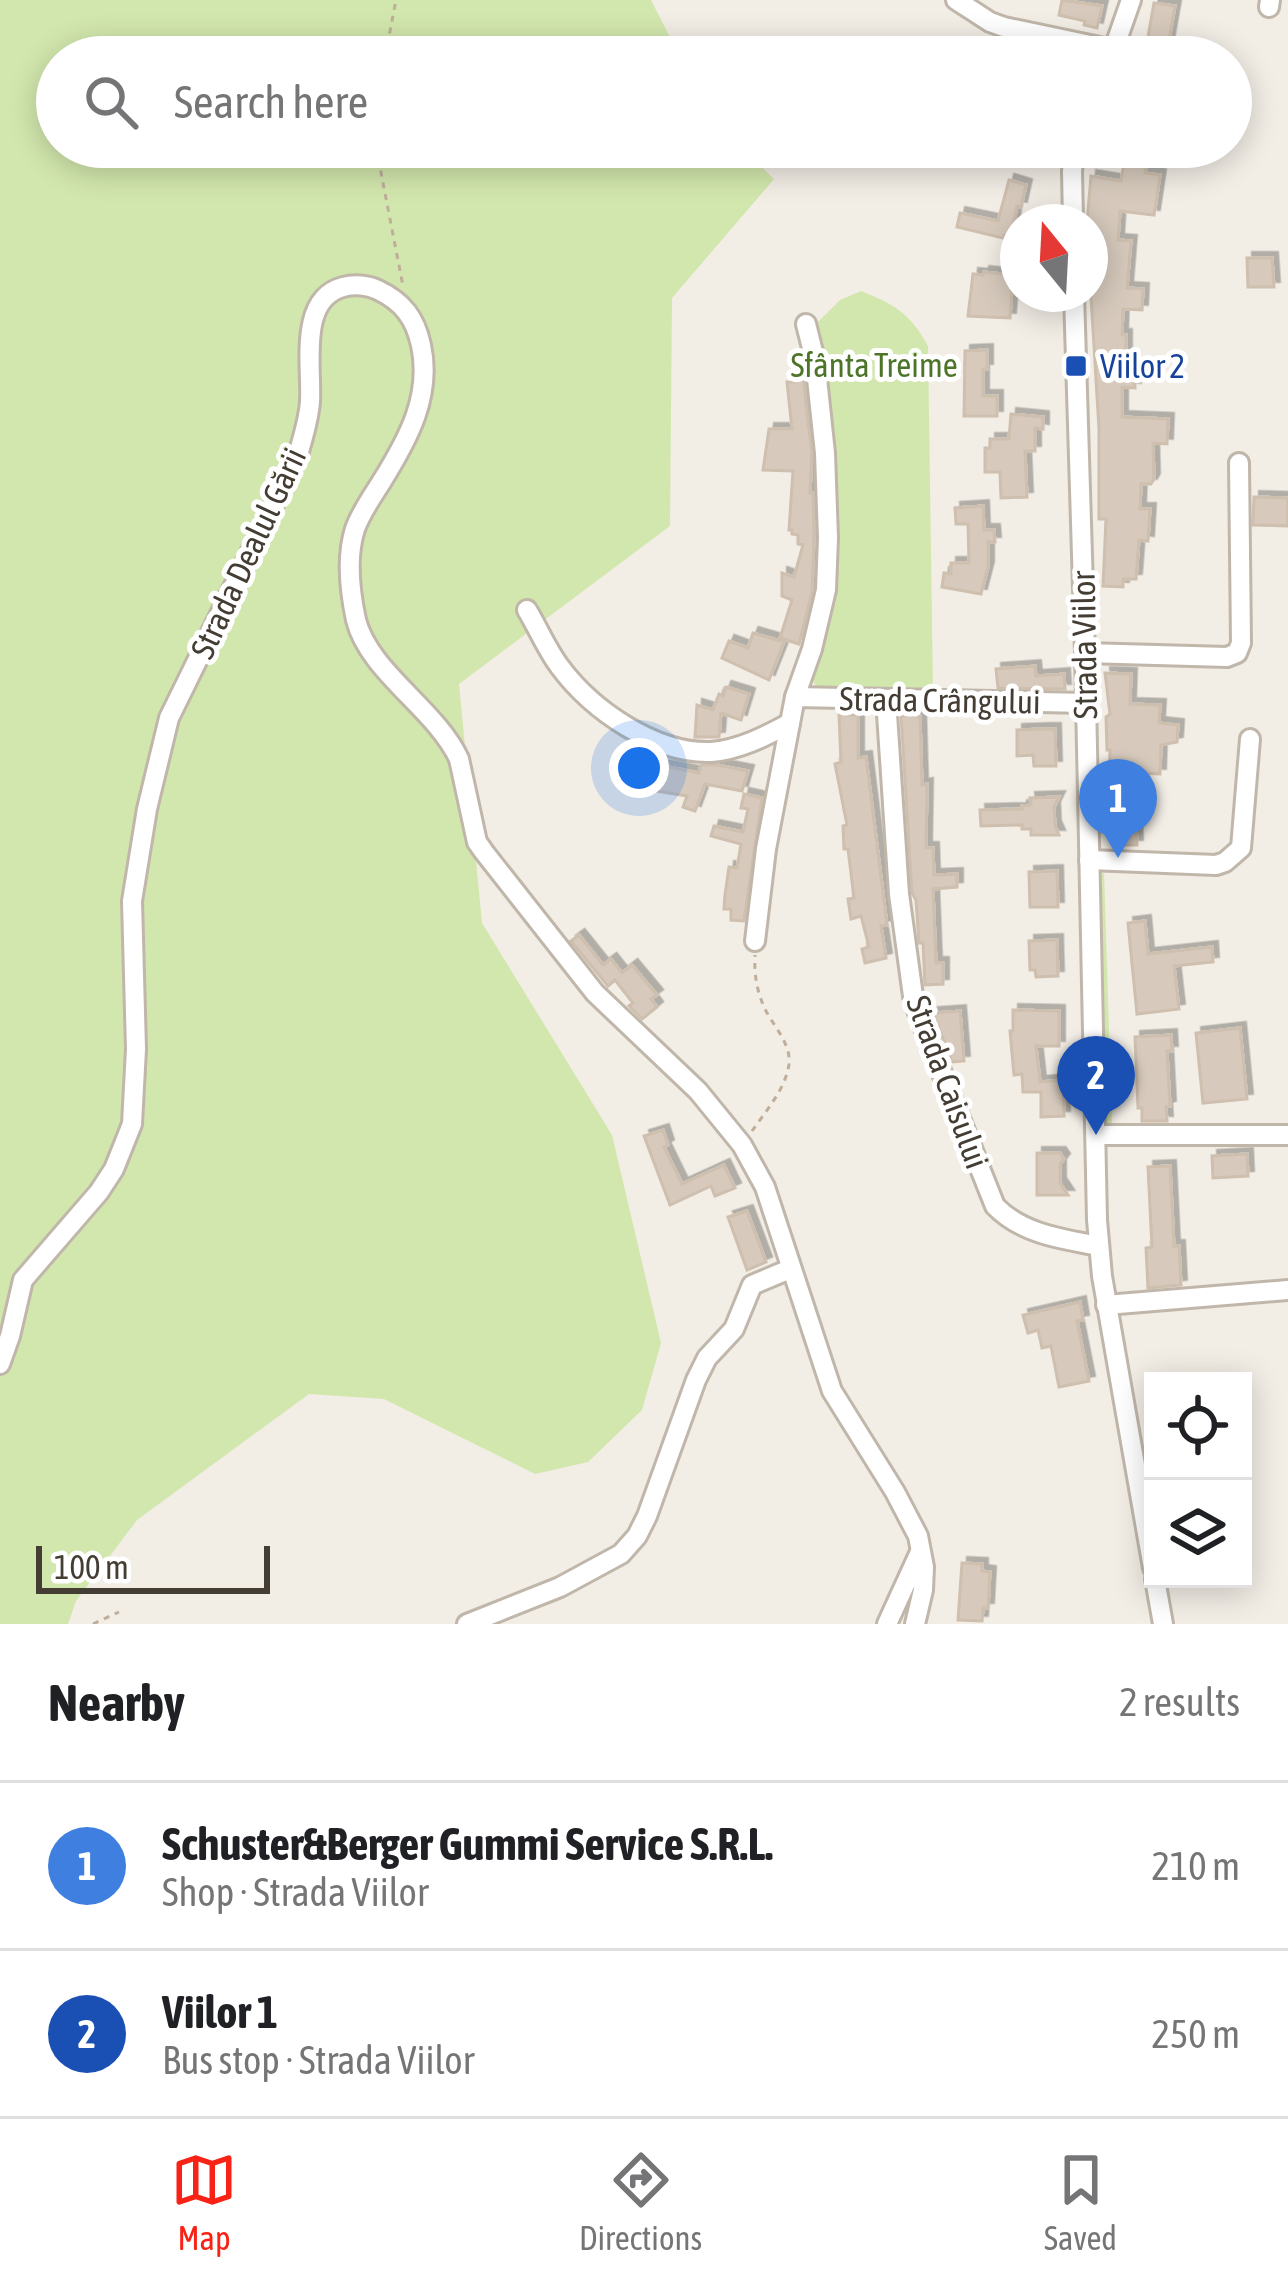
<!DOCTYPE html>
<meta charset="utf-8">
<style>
body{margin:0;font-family:"Asap Condensed",sans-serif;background:#f6f6f6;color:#202124}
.controls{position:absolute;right:36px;bottom:36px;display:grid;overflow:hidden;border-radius:0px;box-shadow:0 6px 30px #0003}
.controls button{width:108px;height:108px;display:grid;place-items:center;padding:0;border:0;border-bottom:3px solid #e0e0e0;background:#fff;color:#202124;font:60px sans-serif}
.compass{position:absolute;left:1000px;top:204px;width:108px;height:108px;border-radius:50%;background:#fff;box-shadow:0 6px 30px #0003;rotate:342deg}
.scale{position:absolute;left:36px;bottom:30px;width:234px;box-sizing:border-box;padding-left:12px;border:6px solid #443d34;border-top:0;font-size:33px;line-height:42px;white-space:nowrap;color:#443d34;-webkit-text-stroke:9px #fff;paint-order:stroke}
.you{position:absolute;left:639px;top:768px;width:42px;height:42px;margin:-30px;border:9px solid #fff;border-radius:50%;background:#1a73e8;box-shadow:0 0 0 18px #1a73e833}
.badge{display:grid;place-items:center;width:78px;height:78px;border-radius:50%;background:#f82316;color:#fff;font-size:39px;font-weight:700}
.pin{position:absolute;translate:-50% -99px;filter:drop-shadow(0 3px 6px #0008)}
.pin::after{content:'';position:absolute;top:63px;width:42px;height:36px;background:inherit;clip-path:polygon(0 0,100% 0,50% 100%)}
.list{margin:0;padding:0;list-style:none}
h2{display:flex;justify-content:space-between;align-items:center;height:156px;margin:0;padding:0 48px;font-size:51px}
h2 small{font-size:39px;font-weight:400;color:#757577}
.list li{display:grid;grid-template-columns:78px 1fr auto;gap:36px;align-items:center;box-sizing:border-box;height:168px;padding:0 48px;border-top:3px solid #e0e0e0}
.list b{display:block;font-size:45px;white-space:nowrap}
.list p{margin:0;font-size:39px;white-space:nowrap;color:#757577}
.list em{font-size:39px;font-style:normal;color:#757577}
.icon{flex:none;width:66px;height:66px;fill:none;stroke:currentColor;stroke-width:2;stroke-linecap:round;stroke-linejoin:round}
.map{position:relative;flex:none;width:1288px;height:1624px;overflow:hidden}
.search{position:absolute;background:#fff;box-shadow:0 6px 30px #0003;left:36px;right:36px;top:36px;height:132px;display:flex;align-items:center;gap:30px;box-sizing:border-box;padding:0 42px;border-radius:66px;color:#757577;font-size:45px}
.sheet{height:492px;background:#fff}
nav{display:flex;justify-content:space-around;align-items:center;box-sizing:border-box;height:168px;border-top:3px solid #e0e0e0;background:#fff;font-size:33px;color:#757577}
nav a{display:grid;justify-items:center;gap:6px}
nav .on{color:#f82316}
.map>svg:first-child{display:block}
</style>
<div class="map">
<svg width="1288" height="1624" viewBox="0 0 1288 1624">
<defs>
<filter id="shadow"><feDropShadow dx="5.5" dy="-5.5" stdDeviation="0" flood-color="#0004"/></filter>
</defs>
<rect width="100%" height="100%" fill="#f2ede5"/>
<g fill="#d2e7ad">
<polygon points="0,0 651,0 680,57 57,57 57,147 741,147 774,179 672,298 670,526 459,684 482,923 612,1135 661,1343 642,1410 588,1462 535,1474 384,1399 309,1394 137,1520 76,1601 68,1624 0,1624"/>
<path d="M861,291C894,304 911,314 928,346L933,693L817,687L812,680L837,596L830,456L815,349L817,323L840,300Z"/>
<polygon points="1104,872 1112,1126 1105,1129 1098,878"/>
</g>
<g fill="#d7cabd" stroke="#cebfae" stroke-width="3" filter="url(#shadow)">
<polygon points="1062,0 1102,6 1097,28 1084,25 1085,21 1059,15"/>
<polygon points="1154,3 1175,6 1167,51 1146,48"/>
<polygon points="1137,147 1149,147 1145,173 1160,175 1154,215 1120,211 1118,240 1131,241 1127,288 1143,289 1142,310 1123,309 1122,335 1126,335 1126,357 1134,357 1135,388 1122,387 1122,417 1168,419 1167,444 1153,443 1154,479 1151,484 1141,484 1140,509 1150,509 1148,541 1139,540 1136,579 1123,579 1123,587 1103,586 1106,519 1099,519 1099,429 1090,280 1090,222 1087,222 1091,176 1121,181 1126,150 1136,152"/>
<polygon points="1009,180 1026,185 1021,207 1017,206 1011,236 1004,235 1003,238 957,227 960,213 998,221"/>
<polygon points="1247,258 1272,258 1274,287 1248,287"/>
<polygon points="984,272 1013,275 1010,318 968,316 973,274 983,275"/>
<polygon points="987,350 987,369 983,369 983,396 997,396 997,416 964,416 965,351"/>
<polygon points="801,360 812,454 810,493 813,493 814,538 812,592 799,644 780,638 792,600 782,596 782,573 794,577 803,545 798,544 798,535 792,534 792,530 789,530 793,471 763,470 769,429 792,429 787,382 793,382 791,362"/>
<polygon points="1011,414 1043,417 1043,429 1035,428 1035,451 1025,451 1027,497 1001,498 1000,472 985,472 985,448 990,448 990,439 1009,439"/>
<polygon points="1254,497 1288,498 1288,526 1253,525"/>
<polygon points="983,506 984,530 994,530 995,542 988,542 988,567 981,594 942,587 944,573 951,574 951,563 969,563 968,524 956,524 955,508"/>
<polygon points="753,633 784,642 769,680 722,658 729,641 748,648"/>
<polygon points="1035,666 1036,676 1064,674 1065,689 998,688 996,669"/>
<polygon points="1105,673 1131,674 1130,704 1160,705 1159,723 1178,725 1177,742 1161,745 1160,774 1134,773 1137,845 1124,845 1124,830 1117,830 1118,825 1108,825 1110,750 1107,750 1106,717 1110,714"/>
<polygon points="726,687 749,694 741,720 721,713 719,737 695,737 697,705 713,710 719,694 723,696"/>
<polygon points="839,715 858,715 858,758 866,757 887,925 881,926 886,958 865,963 862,949 869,947 861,916 851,919 848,899 854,898 848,849 844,849 843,826 847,825 835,764 841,762"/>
<polygon points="901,715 920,716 922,785 927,784 926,848 933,848 934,875 957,874 957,887 933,889 936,963 943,963 943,984 925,985 923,943 919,943 916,900 912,893"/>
<polygon points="1044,729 1055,729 1056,766 1034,766 1033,755 1017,756 1017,730"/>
<polygon points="658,765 699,773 701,765 717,765 748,771 742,791 705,784 695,811 683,807 687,796 650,790"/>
<polygon points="744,794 762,798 744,921 731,920 731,909 724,909 725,895 729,867 737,868 741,844 711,836 714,826 743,832 748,809 741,808"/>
<polygon points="1059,797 1054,807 1055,826 1059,835 1031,835 1031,829 1022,829 1022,825 981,826 980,810 1022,809 1022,806 1031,805 1030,798"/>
<polygon points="1057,871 1058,907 1030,907 1029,872"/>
<polygon points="1145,921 1148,954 1212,947 1213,962 1174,966 1179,1009 1137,1014 1128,923"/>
<polygon points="579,935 603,965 611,959 622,973 632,965 657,995 651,999 657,1007 642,1019 629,1006 633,1003 615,980 608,986 571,941"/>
<polygon points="1057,940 1058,976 1036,977 1035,970 1030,970 1029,941"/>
<polygon points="1013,1010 1059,1011 1059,1046 1036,1046 1040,1082 1063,1080 1064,1116 1041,1117 1041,1092 1023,1092 1022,1074 1014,1075 1010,1031 1013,1031"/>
<polygon points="960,1011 964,1061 952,1062 933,1013"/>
<polygon points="1240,1028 1247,1099 1203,1103 1196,1033"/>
<polygon points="1171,1035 1172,1051 1167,1051 1170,1106 1166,1107 1167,1121 1142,1121 1142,1108 1138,1108 1135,1037"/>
<polygon points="663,1130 668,1145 664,1147 682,1184 724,1165 735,1188 715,1196 711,1186 670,1205 644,1136"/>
<polygon points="1037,1153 1060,1153 1064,1159 1060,1164 1060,1183 1068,1195 1037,1195"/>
<polygon points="1247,1154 1248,1176 1213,1178 1212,1156"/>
<polygon points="1170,1166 1174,1246 1179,1246 1181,1285 1148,1288 1146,1248 1152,1247 1148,1167"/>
<polygon points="747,1211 766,1262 747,1270 728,1217"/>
<polygon points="1080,1302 1083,1320 1077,1321 1089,1381 1059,1387 1051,1346 1042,1348 1038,1330 1028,1333 1023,1315"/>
<polygon points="962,1563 982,1564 982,1571 990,1572 988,1608 983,1608 982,1621 958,1620"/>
</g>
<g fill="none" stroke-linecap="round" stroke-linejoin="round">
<g stroke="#c0b7aa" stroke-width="24">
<g id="minor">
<polyline points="956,0 990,22 1004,27 1114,50"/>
<polyline points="1269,7 1270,0"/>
<polyline points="1111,57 1131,0"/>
<polyline points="1073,222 1072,171 1075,147"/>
<polyline points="1074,294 1085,653 1097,1220 1102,1276 1153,1568"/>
<path d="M527,610C538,628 547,650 560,667C592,710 655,754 711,752C739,750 766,736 790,723"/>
<polyline points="1085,653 1227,657 1237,653 1241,643 1239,463"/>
<polyline points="795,697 1086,703"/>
<path d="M886,699L899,894L913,996L918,1013L995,1206C1022,1234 1062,1239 1099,1246"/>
<polyline points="1089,860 1216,865 1225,862 1241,848 1250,739"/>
<polyline points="755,941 766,849 795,697 812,649 826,590 828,538 825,453 815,360 806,324"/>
<polyline points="1096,1135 1288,1135"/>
<polyline points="1106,1305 1288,1290"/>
<path d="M0,1364L10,1336L23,1280L99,1192L114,1169L132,1124L136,1049L132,901L147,809L169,718L298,455C303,437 309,419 310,401C312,366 298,299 343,287C354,284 368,285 378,290C403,302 415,318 421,345C432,396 408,439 382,481C372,497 361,512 355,529C346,557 350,592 356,620C369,672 436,709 459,759L477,842L484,852L595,993L698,1091L742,1145L765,1187L832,1391L895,1492L918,1536L924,1567L923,1590L915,1624"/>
<polyline points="1155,1579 1163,1624"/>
<polyline points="467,1624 560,1587 621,1554 637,1536 647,1516 696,1380 707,1358 734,1329 752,1285 790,1269"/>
<polyline points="887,1624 920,1552"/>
</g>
</g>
<g stroke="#bfae99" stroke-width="3" stroke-dasharray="6 6" stroke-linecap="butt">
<polyline points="385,57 396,0"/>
<polyline points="376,147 403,286"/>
<path d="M752,1131C766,1111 786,1088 789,1064C791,1044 775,1028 766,1011C757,993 754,975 755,955"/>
<polyline points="93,1624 119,1612"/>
</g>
<use href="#minor" stroke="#fff" stroke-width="18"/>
</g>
<rect fill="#1a4fb4" stroke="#fff" stroke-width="4.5" x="1064" y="354" width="24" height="24" rx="6"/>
<g text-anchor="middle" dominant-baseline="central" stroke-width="10" stroke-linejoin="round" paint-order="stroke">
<g font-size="33" fill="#4d7529" stroke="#fff">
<text x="874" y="365">Sfânta Treime</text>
</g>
<g font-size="33" fill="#164399" stroke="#fff" text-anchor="start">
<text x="1100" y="366">Viilor 2</text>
</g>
<g font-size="33" fill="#443d34" stroke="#fff">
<text transform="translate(248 553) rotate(-65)">Strada Dealul Gării</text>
<text transform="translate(1084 645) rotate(-91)">Strada Viilor</text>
<text transform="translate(940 700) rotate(1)">Strada Crângului</text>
<text transform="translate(948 1082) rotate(70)">Strada Caisului</text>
</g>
</g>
</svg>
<div class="controls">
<button><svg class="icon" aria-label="locate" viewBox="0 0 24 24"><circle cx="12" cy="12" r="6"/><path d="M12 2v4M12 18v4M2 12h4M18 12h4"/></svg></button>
<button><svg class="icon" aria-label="layers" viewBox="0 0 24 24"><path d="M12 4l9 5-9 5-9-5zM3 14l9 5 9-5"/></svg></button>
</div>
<svg class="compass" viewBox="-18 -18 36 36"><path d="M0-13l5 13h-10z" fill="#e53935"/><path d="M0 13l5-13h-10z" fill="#757577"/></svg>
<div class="scale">100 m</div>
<div class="you"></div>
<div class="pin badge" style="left:1118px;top:858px;background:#3f7fe0">1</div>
<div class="pin badge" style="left:1096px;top:1135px;background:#1a4fb4">2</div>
<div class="search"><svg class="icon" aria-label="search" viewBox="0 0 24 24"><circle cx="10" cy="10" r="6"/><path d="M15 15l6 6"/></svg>Search here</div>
</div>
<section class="sheet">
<h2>Nearby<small>2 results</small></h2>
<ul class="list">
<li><span class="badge" style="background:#3f7fe0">1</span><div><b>Schuster&amp;Berger Gummi Service S.R.L.</b><p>Shop · Strada Viilor</p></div><em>210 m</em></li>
<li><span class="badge" style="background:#1a4fb4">2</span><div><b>Viilor 1</b><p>Bus stop · Strada Viilor</p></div><em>250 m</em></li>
</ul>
</section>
<nav>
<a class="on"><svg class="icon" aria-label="map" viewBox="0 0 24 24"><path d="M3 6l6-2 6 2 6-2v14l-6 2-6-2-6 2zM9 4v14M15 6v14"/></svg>Map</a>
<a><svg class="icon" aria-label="directions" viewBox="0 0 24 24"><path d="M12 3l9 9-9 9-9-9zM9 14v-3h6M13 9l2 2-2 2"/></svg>Directions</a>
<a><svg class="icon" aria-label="saved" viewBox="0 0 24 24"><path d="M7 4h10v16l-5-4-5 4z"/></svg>Saved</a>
</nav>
